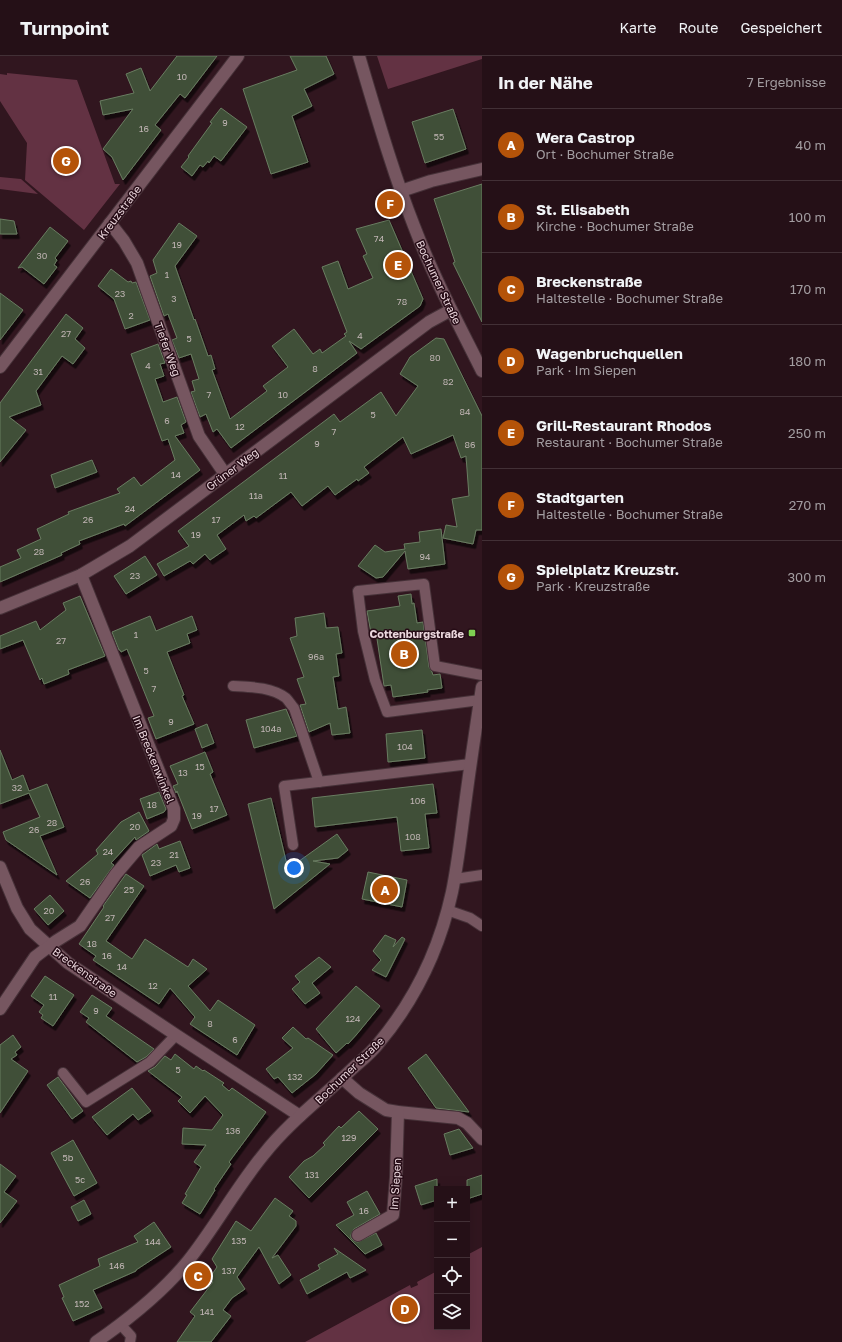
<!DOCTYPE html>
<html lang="de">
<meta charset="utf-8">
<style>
body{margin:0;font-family:"Golos Text",sans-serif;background:#311e24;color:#f1f3f6}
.controls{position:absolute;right:12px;bottom:12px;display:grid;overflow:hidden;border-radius:0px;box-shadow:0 4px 16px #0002}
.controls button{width:36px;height:36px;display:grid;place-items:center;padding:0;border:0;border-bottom:1px solid #423036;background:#251017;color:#f1f3f6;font:20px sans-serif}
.you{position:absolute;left:294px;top:812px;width:14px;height:14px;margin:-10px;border:3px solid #fff;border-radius:50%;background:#1a73e8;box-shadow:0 0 0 6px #1a73e833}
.badge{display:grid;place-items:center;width:26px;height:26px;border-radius:50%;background:#b45309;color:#fff;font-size:13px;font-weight:700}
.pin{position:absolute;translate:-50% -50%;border:2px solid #fff;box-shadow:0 1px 4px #0006}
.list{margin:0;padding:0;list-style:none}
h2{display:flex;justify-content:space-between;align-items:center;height:52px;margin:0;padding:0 16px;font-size:17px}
h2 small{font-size:13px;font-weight:400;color:#a39da1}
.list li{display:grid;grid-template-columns:26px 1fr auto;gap:12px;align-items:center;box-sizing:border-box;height:72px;padding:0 16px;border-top:1px solid #423036}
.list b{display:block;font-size:15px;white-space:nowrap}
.list p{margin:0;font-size:13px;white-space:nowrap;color:#a39da1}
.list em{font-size:13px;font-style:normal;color:#a39da1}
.icon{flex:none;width:22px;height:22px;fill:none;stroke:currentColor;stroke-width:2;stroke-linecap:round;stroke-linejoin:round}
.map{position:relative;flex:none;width:482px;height:1286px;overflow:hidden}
header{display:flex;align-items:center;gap:24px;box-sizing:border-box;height:56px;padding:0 20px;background:#251017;border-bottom:1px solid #423036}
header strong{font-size:19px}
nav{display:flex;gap:22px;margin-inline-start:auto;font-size:14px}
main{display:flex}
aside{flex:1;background:#251017}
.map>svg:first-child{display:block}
</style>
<header>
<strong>Turnpoint</strong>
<nav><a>Karte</a><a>Route</a><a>Gespeichert</a></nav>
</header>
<main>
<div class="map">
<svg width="482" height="1286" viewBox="0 0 482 1286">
<defs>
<filter id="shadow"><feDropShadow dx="2.5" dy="4.5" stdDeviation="0" flood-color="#0009"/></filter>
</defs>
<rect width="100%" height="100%" fill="#31161f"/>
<g fill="#633243">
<polygon points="377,0 482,0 482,3 388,33"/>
<polygon points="7,17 77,24 115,128 120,128 84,174 25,124 27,87 0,45 0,18 7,19"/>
<polygon points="0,121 21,123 38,138 0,133"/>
<polygon points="482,1191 482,1286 305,1286 410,1229 411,1232 418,1229 417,1226 437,1215 437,1271 467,1271 467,1199"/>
</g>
<g fill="#3f5037" stroke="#697c61" filter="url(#shadow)">
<polygon points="177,0 217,0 185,42 180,38 155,69 161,74 123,124 112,101 103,93 133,53 103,59 100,45 134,37 126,18 141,12 150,35"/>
<polygon points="290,0 326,0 334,18 304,33 312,50 292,60 308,106 271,118 243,33 297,14"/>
<polygon points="221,52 247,71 221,105 214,100 209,107 208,105 203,111 200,109 192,120 181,111 189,101 188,100 212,67 210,66"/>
<polygon points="453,53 466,93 425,107 412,66"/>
<polygon points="482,128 482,266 453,207 455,206 434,143"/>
<polygon points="0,163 14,165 17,178 0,178"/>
<polygon points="389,164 423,243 420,250 361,293 349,285 357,297 231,392 217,373 213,376 206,358 200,361 191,336 195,335 192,325 199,323 191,298 179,302 172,284 177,282 168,258 164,260 150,220 157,217 153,204 179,167 197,180 175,210 194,264 195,263 208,300 211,299 215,313 212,314 230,363 267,335 263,330 288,311 272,290 294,273 313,298 320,293 322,297 346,280 344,278 347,276 322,211 338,205 348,233 373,222 363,200 367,198 356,173"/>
<polygon points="50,171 68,185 55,202 57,204 54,209 57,211 44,228 22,211 18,212"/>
<polygon points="111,213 128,226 131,225 132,227 136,226 150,264 125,273 114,243 98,230"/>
<polygon points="0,237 23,254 0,284"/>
<polygon points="66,258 83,272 75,283 85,292 73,308 62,300 36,335 41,349 9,361 26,374 0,406 0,347"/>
<polygon points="436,282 444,283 482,360 482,474 476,474 473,488 443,482 446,469 457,471 452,443 469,440 466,400 461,402 453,379 411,398 403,381 364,411 369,417 358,425 357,423 335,439 328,430 302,450 291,436 256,462 254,460 246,465 244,459 217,479 226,493 210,504 205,498 193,508 190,505 164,520 157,508 189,490 178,475 334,358 340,366 381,336 396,360 418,330 400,318 410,301"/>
<polygon points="158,288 165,307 160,308 164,320 155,323 163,346 177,341 186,366 181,369 184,377 175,380 200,414 125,470 124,468 79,485 80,488 61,497 62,499 0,526 0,511 21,502 17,494 41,483 37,473 69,458 68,456 120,437 117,433 134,421 141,430 175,404 168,383 162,385 131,298"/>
<polygon points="92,404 97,416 55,432 51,419"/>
<polygon points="441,473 445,508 408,513 405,495 383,521 376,522 358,510 375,489 385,496 405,493 404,488 420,486 419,476"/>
<polygon points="145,500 157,519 126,538 114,520"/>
<polygon points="411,538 412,548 414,547 417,567 423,566 429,611 432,616 433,619 440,618 442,632 427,634 428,636 393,641 391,629 384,630 376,576 371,577 367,555 400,550 398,540"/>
<polygon points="80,540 105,600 68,614 69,618 44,628 42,622 40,624 23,584 0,593 0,580 36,565 40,574 66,554 63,547"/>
<polygon points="324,557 326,572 338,571 342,597 336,598 339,620 333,621 338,653 346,651 350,677 332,679 330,667 309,676 300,649 306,648 297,623 304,621 290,582 297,580 295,562"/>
<polygon points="150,560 156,575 192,560 197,574 187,578 190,587 167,596 184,639 182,640 194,668 156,683 148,662 154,660 127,593 121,596 120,594 119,594 112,576"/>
<polygon points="286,653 297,680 254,692 246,664"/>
<polygon points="207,668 214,687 202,692 195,673"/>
<polygon points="422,674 425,702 388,706 386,678"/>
<polygon points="0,694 12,724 23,719 29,735 47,728 64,771 40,780 57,819 6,784 3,776 40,761 29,737 0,748"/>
<polygon points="205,696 213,716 210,718 227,759 192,773 177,735 176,737 173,730 178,728 170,710"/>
<polygon points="433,728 437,757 425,758 429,792 401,795 397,761 315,771 312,742"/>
<polygon points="159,736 166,753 164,756 147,763 140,743"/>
<polygon points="271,742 288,813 337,778 348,794 338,802 313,805 330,808 274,853 248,748"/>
<polygon points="139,756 149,775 136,784 135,781 111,807 114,809 90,842 66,825 98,798 96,794 121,766"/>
<polygon points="180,785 190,812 179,816 176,809 150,820 142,799 157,788 159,793"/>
<polygon points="368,816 407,824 402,851 362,843"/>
<polygon points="126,818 144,830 106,885 132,903 145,883 188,911 193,903 207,913 188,930 210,955 218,944 255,969 237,999 190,968 195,961 170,932 159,948 93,904 96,900 79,888 104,851 103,850"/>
<polygon points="50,839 64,855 48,869 34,853"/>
<polygon points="385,879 396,884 393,891 402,881 405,883 386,921 372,914 381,904 373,895"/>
<polygon points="319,901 331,911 312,927 320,937 305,948 292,933 300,926 295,920"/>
<polygon points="45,920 74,939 53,970 41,962 43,959 39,956 44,949 31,940"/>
<polygon points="356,930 380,950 357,978 348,988 347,987 336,997 316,973"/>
<polygon points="92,939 112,952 106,960 154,993 146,1001 137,1006 86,966 89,962 80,956"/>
<polygon points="293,971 306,983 308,982 333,999 316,1018 292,1037 278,1021 274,1023 266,1013 293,992 282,982"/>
<polygon points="13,979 21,991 15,996 17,999 11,1003 28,1015 0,1057 0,989"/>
<polygon points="175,998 194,1013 196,1010 203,1015 204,1014 224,1027 222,1029 229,1035 232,1032 266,1056 229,1106 231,1108 214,1133 215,1134 200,1158 182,1147 187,1139 185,1138 201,1111 194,1106 206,1089 182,1088 183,1072 212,1074 223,1059 205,1040 190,1057 178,1045 182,1041 148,1015 155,1011 165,1000 171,1004"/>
<polygon points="426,998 469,1056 436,1052 408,1012"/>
<polygon points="58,1021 83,1055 72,1063 47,1029"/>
<polygon points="132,1032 151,1055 138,1064 133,1058 107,1079 92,1061"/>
<polygon points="359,1055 378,1073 309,1142 289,1121 304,1105 313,1100 325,1089 323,1087 339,1070 341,1072"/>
<polygon points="459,1073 473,1092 450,1099 444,1078"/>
<polygon points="73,1084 97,1127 74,1140 51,1097"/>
<polygon points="0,1108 16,1120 4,1136 17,1145 0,1167"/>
<polygon points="482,1119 482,1138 467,1143 467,1124"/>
<polygon points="437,1123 437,1144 421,1149 415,1130"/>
<polygon points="367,1135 380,1158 354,1173 351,1179 351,1182 354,1185 358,1186 376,1177 382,1189 365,1198 336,1169 354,1159 347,1146"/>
<polygon points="275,1142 293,1155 289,1160 296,1165 296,1170 272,1202 278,1199 291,1219 279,1228 259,1191 237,1221 245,1233 232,1242 223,1254 231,1260 211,1286 177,1286 195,1260 190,1256 213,1226 209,1223 217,1211 212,1203 236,1165 251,1175"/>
<polygon points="84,1144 91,1158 78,1165 71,1151"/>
<polygon points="154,1166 171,1191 136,1214 136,1215 93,1234 102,1252 73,1265 62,1242 64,1241 59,1229 100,1210 98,1203 138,1186 134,1180"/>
<polygon points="334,1192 366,1214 350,1222 347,1216 307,1238 300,1224 320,1213 318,1209 338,1198"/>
</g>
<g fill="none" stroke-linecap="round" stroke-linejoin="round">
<g stroke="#463138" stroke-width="12">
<g id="lane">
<path d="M233,630C251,631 271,631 286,642C289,645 291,649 294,652L319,726"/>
<polyline points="480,644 387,656 375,624 363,575 358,535 424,528 435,610 482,619"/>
<polyline points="293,789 284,730 470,708"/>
<polyline points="455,823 482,819"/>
<polyline points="447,854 470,862 482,870"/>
<polyline points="63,1017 86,1046 150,1006 176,979"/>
<polyline points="121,1269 131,1280 130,1286"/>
</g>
</g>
<g stroke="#463138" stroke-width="14">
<g id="street">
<polyline points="401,135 431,125 482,113"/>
<polyline points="110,167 124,185 137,207 199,380 225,418"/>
<polyline points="0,311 238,0"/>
<polyline points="0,552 81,519 130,490 429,266 451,254"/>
<polyline points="0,811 17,852 30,873 68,907 176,979 300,1060"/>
<polyline points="0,953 35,901 56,885 80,870 116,818 139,791 171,770 174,763 174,753 81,519"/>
<polyline points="342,1022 359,1037 386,1054 398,1056 458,1062 467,1067 482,1083"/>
<polyline points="358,1179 393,1159 396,1121 398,1056"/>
</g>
</g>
<g stroke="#463138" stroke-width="14">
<g id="secondary">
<path d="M359,0C376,57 392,114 414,170C433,220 458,267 482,315"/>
<path d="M96,1286C129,1263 162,1237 188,1205C215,1171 236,1132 264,1098C289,1066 323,1041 352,1013C361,1005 371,997 378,988C415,944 440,891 452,836C458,807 461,778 465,749C470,710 476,671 482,631"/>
</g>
</g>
<use href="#lane" stroke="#765660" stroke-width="10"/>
<use href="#street" stroke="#765660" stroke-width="12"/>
<use href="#secondary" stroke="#765660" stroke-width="12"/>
</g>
<rect fill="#7fd052" stroke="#260c16" stroke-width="1.5" x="468" y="573" width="8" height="8" rx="2"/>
<g text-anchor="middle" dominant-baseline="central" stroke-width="3" stroke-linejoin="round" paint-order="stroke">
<g font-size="9" fill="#c0b5b4">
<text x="182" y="20">10</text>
<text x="225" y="66">9</text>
<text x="144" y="72">16</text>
<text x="439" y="80">55</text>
<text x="379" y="182">74</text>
<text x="177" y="188">19</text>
<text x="42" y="199">30</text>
<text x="167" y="218">1</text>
<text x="120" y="237">23</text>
<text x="174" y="242">3</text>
<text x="402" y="245">78</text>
<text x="131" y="259">2</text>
<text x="66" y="277">27</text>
<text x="360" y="279">4</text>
<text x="189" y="282">5</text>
<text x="435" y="301">80</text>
<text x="148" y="309">4</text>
<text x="315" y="312">8</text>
<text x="38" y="315">31</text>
<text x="448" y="325">82</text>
<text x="209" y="338">7</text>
<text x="283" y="338">10</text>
<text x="465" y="355">84</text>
<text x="373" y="358">5</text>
<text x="167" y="364">6</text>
<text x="240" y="370">12</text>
<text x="334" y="375">7</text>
<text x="317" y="387">9</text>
<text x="470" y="388">86</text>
<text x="176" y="418">14</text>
<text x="283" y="419">11</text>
<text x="256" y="439">11a</text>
<text x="130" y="452">24</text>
<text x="88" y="463">26</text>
<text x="216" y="463">17</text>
<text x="196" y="478">19</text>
<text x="39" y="495">28</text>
<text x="425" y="500">94</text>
<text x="135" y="519">23</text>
<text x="136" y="578">1</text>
<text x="61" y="584">27</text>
<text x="316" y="600">96a</text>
<text x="146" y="614">5</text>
<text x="154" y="632">7</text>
<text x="171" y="665">9</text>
<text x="271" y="672">104a</text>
<text x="405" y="690">104</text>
<text x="200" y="710">15</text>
<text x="183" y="716">13</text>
<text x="17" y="731">32</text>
<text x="418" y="744">106</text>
<text x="152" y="748">18</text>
<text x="214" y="752">17</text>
<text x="197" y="759">19</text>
<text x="52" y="766">28</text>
<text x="135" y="770">20</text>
<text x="34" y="773">26</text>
<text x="413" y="780">108</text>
<text x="108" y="795">24</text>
<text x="174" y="798">21</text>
<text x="156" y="806">23</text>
<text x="85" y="825">26</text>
<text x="129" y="833">25</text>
<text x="49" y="854">20</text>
<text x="110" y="861">27</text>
<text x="92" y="887">18</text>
<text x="107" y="899">16</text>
<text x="122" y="910">14</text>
<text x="153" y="929">12</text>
<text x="53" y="940">11</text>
<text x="96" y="954">9</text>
<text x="353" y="962">124</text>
<text x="210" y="967">8</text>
<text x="235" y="983">6</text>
<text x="178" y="1013">5</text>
<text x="295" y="1020">132</text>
<text x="233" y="1074">136</text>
<text x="349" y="1081">129</text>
<text x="68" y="1101">5b</text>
<text x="312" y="1118">131</text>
<text x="80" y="1123">5c</text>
<text x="364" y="1154">16</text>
<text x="239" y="1184">135</text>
<text x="153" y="1185">144</text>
<text x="117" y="1209">146</text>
<text x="229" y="1214">137</text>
<text x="82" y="1247">152</text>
<text x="207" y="1255">141</text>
</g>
<g font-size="11" fill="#ebd7dd" stroke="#260c16">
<text transform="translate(119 156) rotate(-53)">Kreuzstraße</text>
<text transform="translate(439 226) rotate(65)">Bochumer Straße</text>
<text transform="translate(168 293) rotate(70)">Tiefer Weg</text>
<text transform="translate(232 413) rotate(-37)">Grüner Weg</text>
<text transform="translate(154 703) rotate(68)">Im Breckenwinkel</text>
<text transform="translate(85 916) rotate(36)">Breckenstraße</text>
<text transform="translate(349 1014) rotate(-44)">Bochumer Straße</text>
<text transform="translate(395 1128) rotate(-86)">Im Siepen</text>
</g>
<g font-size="11" font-weight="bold" fill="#ebd7dd" stroke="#260c16" text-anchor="end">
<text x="464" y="577">Cottenburgstraße</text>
</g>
</g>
</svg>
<div class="controls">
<button>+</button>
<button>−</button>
<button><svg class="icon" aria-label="locate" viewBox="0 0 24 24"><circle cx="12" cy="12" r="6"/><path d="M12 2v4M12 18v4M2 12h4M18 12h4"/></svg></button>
<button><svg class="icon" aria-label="layers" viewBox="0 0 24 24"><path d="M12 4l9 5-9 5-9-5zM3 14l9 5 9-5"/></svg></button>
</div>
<div class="you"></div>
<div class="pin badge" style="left:385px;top:834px">A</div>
<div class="pin badge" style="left:404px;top:598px">B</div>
<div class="pin badge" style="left:198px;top:1220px">C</div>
<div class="pin badge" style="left:405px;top:1253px">D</div>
<div class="pin badge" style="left:398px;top:209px">E</div>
<div class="pin badge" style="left:390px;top:148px">F</div>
<div class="pin badge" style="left:66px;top:105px">G</div>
</div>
<aside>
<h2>In der Nähe<small>7 Ergebnisse</small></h2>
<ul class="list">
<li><span class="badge">A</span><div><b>Wera Castrop</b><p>Ort · Bochumer Straße</p></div><em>40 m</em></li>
<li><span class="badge">B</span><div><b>St. Elisabeth</b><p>Kirche · Bochumer Straße</p></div><em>100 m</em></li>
<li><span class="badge">C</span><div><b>Breckenstraße</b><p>Haltestelle · Bochumer Straße</p></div><em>170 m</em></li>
<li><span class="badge">D</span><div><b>Wagenbruchquellen</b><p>Park · Im Siepen</p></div><em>180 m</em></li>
<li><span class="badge">E</span><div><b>Grill-Restaurant Rhodos</b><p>Restaurant · Bochumer Straße</p></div><em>250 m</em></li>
<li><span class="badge">F</span><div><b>Stadtgarten</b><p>Haltestelle · Bochumer Straße</p></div><em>270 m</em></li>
<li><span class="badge">G</span><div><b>Spielplatz Kreuzstr.</b><p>Park · Kreuzstraße</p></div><em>300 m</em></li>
</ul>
</aside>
</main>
